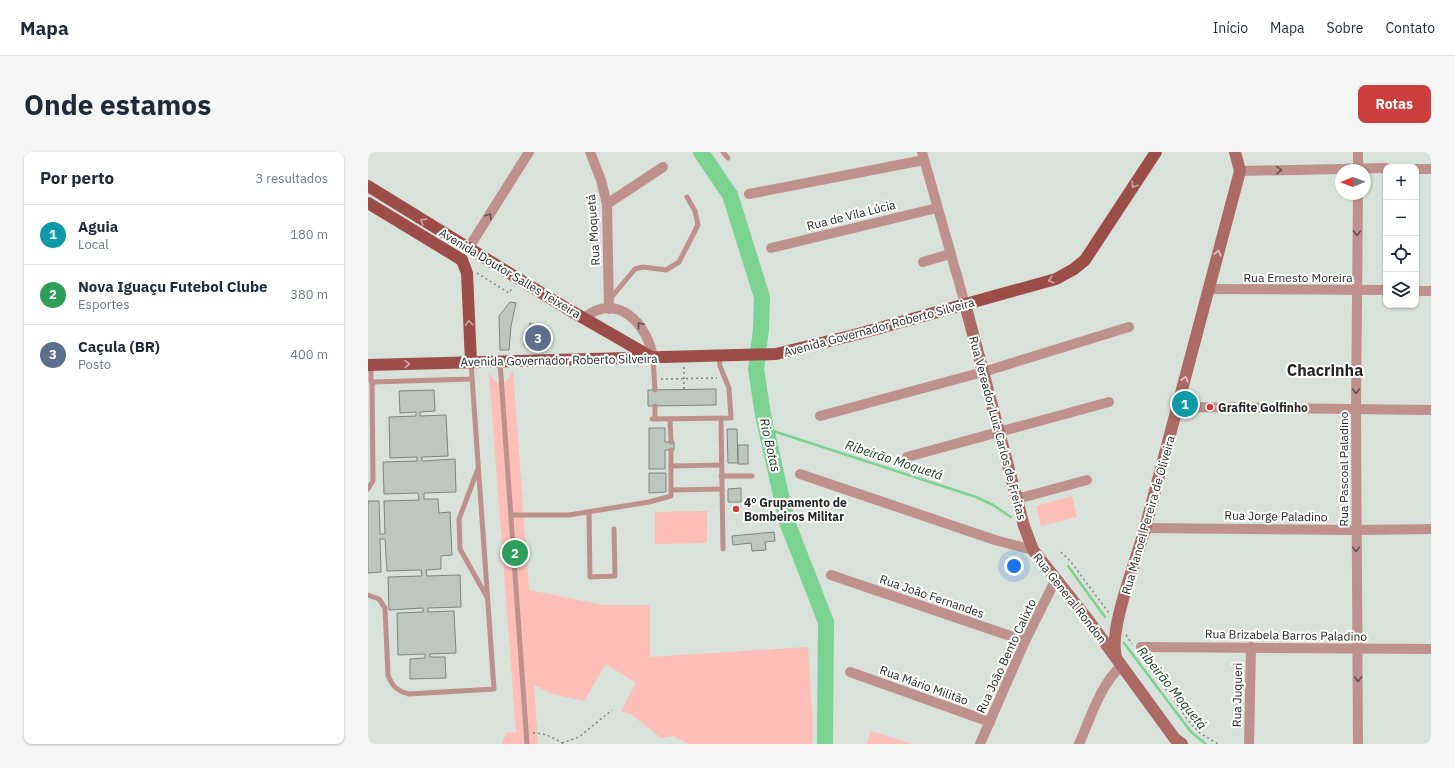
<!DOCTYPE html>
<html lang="pt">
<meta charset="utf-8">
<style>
body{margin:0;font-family:"IBM Plex Sans",sans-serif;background:#f6f6f7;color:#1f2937}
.controls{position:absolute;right:12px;top:12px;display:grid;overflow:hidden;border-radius:8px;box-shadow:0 1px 3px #0004}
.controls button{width:36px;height:36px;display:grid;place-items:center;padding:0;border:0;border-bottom:1px solid #e0e1e3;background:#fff;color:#1f2937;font:20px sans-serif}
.compass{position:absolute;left:967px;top:12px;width:36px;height:36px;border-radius:50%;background:#fff;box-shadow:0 1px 3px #0004;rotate:269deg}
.you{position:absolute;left:646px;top:414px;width:14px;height:14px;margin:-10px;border:3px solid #fff;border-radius:50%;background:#1a73e8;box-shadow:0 0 0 6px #1a73e833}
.badge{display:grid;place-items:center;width:26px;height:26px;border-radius:50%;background:#cc3d3c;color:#fff;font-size:13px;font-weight:700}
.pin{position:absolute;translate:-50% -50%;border:2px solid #fff;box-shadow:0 1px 4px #0006}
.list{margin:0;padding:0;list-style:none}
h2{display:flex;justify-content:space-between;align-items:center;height:52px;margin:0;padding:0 16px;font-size:17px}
h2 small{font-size:13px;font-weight:400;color:#747a83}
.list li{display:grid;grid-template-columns:26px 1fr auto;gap:12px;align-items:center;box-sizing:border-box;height:60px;padding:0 16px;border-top:1px solid #e0e1e3}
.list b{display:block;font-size:15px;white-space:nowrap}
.list p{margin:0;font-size:13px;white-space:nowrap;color:#747a83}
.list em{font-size:13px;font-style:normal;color:#747a83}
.icon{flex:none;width:22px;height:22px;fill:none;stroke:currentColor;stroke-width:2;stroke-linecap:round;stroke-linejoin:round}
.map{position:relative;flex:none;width:1063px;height:592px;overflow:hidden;border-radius:8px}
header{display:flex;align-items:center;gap:24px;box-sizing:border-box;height:56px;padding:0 20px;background:#fff;border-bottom:1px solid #e0e1e3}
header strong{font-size:19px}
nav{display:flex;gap:22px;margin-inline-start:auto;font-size:14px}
.intro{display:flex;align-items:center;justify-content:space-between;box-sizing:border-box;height:96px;padding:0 24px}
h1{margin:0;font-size:28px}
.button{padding:10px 18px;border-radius:8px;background:#cc3d3c;color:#fff;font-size:14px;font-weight:700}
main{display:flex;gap:24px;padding:0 24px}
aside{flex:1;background:#fff;border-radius:8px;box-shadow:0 1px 3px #0004}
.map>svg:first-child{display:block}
</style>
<header>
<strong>Mapa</strong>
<nav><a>Início</a><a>Mapa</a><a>Sobre</a><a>Contato</a></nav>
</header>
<div class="intro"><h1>Onde estamos</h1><a class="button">Rotas</a></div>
<main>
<aside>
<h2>Por perto<small>3 resultados</small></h2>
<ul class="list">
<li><span class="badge" style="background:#0f9aa8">1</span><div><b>Aguia</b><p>Local</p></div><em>180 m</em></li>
<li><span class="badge" style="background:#2e9e5b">2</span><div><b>Nova Iguaçu Futebol Clube</b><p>Esportes</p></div><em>380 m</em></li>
<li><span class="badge" style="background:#5c6f8a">3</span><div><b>Caçula (BR)</b><p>Posto</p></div><em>400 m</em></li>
</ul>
</aside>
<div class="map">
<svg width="1063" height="592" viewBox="0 0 1063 592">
<rect width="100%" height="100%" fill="#d8e2da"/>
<g fill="#fcbeb7">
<polygon points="145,218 161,438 235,453 282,453 282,505 440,495 445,576 444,592 321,592 305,584 293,586 263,562 253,559 268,531 238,512 216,549 185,542 166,533 170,592 134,592 138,581 148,580 121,221 128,230 138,230"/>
<polygon points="704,344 709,365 673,374 668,354"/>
<polygon points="339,359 339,391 287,392 287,360"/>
<polygon points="503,579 544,592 499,592"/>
</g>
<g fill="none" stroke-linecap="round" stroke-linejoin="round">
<g stroke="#7cd391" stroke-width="2.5">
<polyline points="399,277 608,345 625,353 643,365"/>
<polyline points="700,414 737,465"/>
<polyline points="756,491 823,580 838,592"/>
</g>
<polyline stroke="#7cd391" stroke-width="16" points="333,0 362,43 394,145 393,177 388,217 395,263 419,370 458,470 457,592"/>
</g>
<g fill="#bec7bf" stroke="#7d857e">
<polygon points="142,150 148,151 143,174 141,198 132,198 131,164"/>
<polygon points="162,171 183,179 179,196 156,193"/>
<polygon points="348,237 348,253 280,254 280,238"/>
<polygon points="66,238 67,259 52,260 52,264 78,263 80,304 54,305 54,309 87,307 88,340 56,341 56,347 70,347 71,361 82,360 84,403 73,404 73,417 58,418 59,424 92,423 93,455 60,456 60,460 86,459 88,501 62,502 62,505 77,505 78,526 42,527 42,507 57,506 57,502 30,503 29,461 55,460 55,456 21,458 20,425 54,424 53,418 19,419 17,387 12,387 13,420 0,421 0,349 11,349 12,382 17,382 16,349 51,348 50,341 16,342 15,310 49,309 49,305 22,306 21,265 48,264 48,260 32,261 31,239"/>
<polygon points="281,276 297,276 297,290 306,290 306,298 297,298 297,317 281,317"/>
<polygon points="359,277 369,277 370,311 360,311"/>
<rect x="370" y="293" width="10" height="19"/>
<polygon points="281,321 298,321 298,340 281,341"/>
<polygon points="373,336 373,350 360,350 360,337"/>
<polygon points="406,380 407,389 397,390 398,398 384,399 383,391 365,393 364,384"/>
</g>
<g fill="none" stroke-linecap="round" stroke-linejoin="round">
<g stroke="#808681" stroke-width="1.5" stroke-dasharray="2 3" stroke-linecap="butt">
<polyline points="109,121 141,141 144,136"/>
<polyline points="316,215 316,237"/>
<polyline points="293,227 349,226"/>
<polyline points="693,400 703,410 741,461"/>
<polyline points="758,483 764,492"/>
<polyline points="774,504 823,572 832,581 850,592"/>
<path d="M165,581C177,581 186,586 196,592"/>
<polyline points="194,591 211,585 244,558"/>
</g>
<g stroke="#bf918c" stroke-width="5">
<polyline points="355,0 360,6"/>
<polyline points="242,147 267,117 275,115 298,118 311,110 330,73 327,59 319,45"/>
<polyline points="285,206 287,238"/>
<polyline points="132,210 159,592"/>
<polyline points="3,213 3,229 5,230 104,227"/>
<polyline points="287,254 287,267"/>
<polyline points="353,266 355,397"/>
<polyline points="284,267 363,266 361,236 352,214 351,205"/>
<polyline points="302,267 303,290"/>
<polyline points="303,314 353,313"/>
<polyline points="110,317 91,367 92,397 119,445"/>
<polyline points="353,324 384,324"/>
<polyline points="0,337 5,329 4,230"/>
<polyline points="303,338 354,337"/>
<polyline points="221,360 222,425 247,424 246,377"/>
<polyline points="143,363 201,363 281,350 303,344 303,298"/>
<path d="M0,443L11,447L17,456L20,523C24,534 29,539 41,542L126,537L103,211"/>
</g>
<g stroke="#bf918c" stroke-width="10">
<polyline points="222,0 233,28 239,52 241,157"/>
<polyline points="554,0 597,152"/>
<polyline points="1048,17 1063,17"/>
<polyline points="990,18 990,0"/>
<polyline points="872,19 1018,16"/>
<polyline points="381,42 556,8"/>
<polyline points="239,52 295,15"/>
<polyline points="403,96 569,56"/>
<polyline points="100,97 161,0"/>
<polyline points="555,110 582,102"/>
<polyline points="841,137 1018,138"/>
<polyline points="1048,139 1063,139"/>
<path d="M216,166C249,139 280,172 285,206"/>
<polyline points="810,255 1063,258"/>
<polyline points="452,264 615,220 761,175"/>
<polyline points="539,305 741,250"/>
<polyline points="432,322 627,388 665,398"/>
<polyline points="649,347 719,328"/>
<polyline points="778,376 988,378 1063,377"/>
<polyline points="463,423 657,489"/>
<polyline points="773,495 1063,497"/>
<polyline points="482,520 622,570"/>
<polyline points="612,592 657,489 688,427"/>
<path d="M711,592C723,565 732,533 754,513"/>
<polyline points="881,592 883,495"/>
<polyline points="990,592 988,258 990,42"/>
</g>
<g stroke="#ac6a64" stroke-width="12">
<polyline points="597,152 656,374 665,398 721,469 807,587 814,592"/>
<path d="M748,505C740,476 770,405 778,373C810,255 841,137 872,19L867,0"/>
</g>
<g stroke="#9d4d48" stroke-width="12">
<polyline points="0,34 198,156 285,206"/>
<polyline points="0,51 94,108"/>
<polyline points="94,108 99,121 103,210"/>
<polyline points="0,213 408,202 490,182 688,127 706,117 717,108 788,0"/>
</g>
</g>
<defs><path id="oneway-chevron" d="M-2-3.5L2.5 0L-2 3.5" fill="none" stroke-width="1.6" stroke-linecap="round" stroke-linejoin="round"/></defs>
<g stroke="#62514e">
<use href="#oneway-chevron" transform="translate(911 18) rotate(-2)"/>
<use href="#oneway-chevron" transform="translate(121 64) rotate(-58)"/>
<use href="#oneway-chevron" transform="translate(989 81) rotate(91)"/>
<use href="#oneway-chevron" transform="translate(272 173) rotate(-130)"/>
<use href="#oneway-chevron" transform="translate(988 239) rotate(90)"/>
<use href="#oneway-chevron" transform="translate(988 397) rotate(90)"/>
<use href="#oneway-chevron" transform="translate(990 527) rotate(89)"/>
</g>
<g stroke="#cea6a4">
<use href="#oneway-chevron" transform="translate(766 33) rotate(124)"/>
<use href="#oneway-chevron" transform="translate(55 69) rotate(-148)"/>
<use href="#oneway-chevron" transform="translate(683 128) rotate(164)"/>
<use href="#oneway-chevron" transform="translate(101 171) rotate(-93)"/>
<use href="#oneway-chevron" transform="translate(39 212) rotate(-2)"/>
</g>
<g stroke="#e2cbc9">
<use href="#oneway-chevron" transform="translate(850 101) rotate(-75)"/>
<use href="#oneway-chevron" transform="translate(817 227) rotate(-75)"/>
</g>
<g fill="#cc3d3c" stroke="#fff" stroke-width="1.5">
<circle cx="842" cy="255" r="4"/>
<circle cx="368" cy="357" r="4"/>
</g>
<g text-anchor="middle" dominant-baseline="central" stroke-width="4" stroke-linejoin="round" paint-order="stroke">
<g font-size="12" fill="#242725" stroke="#fff">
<text transform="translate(483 63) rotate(-14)">Rua de Vila Lúcia</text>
<text transform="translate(225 78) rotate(-94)">Rua Moquetá</text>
<text transform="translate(142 121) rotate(31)">Avenida Doutor Salles Teixeira</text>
<text x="930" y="125">Rua Ernesto Moreira</text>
<text transform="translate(511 175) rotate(-15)">Avenida Governador Roberto Silveira</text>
<text transform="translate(191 208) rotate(-1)">Avenida Governador Roberto Silveira</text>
<text transform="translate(630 276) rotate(75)">Rua Vereador Luiz Carlos de Freitas</text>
<text transform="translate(975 317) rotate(-90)">Rua Pascoal Paladino</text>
<text transform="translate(780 363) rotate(-74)">Rua Manoel Pereira de Oliveira</text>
<text transform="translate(908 364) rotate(1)">Rua Jorge Paladino</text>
<text transform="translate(564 444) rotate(19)">Rua João Fernandes</text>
<text transform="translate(702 446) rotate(52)">Rua General Rondon</text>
<text transform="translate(918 483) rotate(1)">Rua Brizabela Barros Paladino</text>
<text transform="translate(638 504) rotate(-65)">Rua João Bento Calixto</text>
<text transform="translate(556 533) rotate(20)">Rua Mário Militão</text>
<text transform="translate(869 543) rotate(-89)">Rua Juqueri</text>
</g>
<g font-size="12" font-weight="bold" fill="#242725" stroke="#fff" text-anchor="start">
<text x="850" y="255">Grafite Golfinho</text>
<text x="376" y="350">4º Grupamento de<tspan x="376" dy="14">Bombeiros Militar</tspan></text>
</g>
<g font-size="13" font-style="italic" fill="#11361c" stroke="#fff">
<text transform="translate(402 293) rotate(77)">Rio Botas</text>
<text transform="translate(526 308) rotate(18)">Ribeirão Moquetá</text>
<text transform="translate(804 536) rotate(51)">Ribeirão Moquetá</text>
</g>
<g font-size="16" font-weight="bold" fill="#242725" stroke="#fff">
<text x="957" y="218">Chacrinha</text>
</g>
</g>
</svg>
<div class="controls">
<button>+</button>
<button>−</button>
<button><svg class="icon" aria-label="locate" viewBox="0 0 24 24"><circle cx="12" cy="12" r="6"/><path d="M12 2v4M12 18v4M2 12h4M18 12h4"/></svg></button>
<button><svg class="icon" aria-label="layers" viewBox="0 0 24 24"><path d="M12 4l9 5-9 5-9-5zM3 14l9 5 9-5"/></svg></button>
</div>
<svg class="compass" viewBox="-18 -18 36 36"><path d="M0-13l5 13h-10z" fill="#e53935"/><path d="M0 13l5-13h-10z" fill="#747a83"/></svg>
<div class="you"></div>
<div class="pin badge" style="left:817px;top:252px;background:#0f9aa8">1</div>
<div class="pin badge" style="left:147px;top:401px;background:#2e9e5b">2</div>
<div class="pin badge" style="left:170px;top:186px;background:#5c6f8a">3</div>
</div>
</main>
